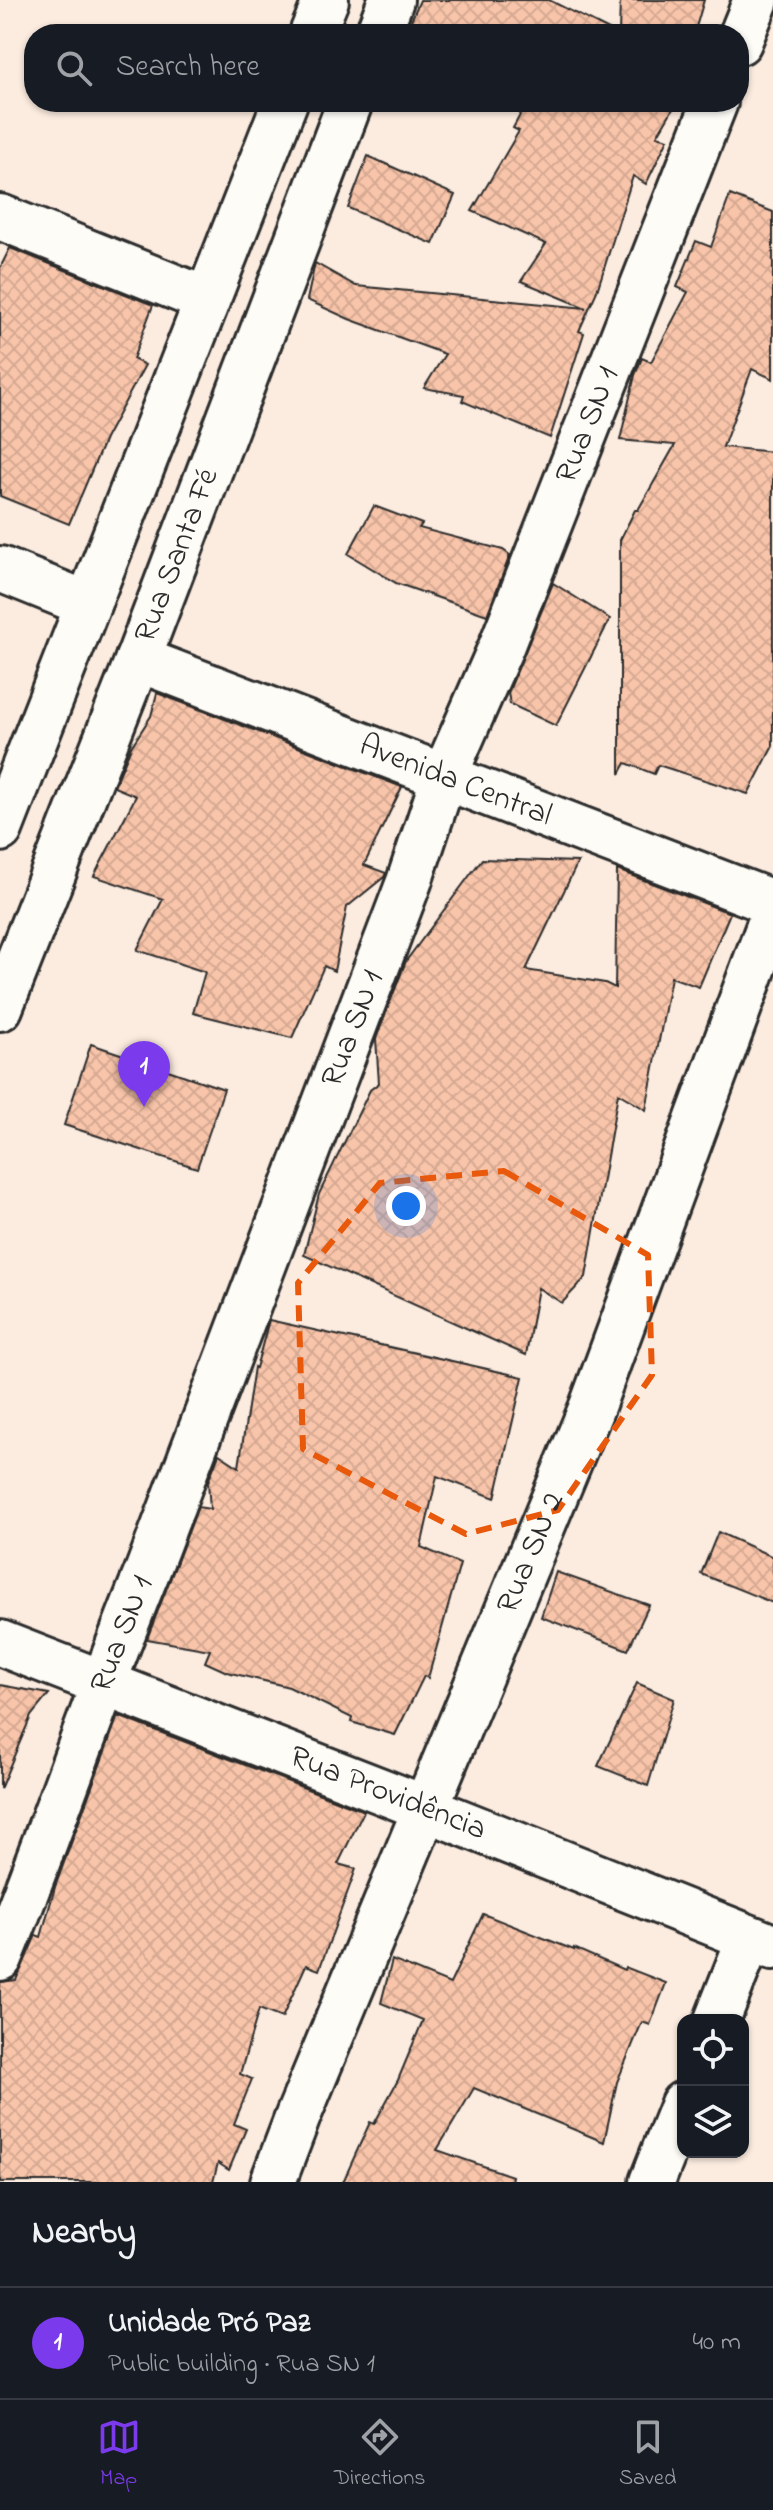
<!DOCTYPE html>
<meta charset="utf-8">
<style>
body{margin:0;font-family:"Indie Flower",sans-serif;background:#20242c;color:#f1f3f6}
.controls{position:absolute;right:24px;bottom:24px;display:grid;overflow:hidden;border-radius:16px;box-shadow:0 2px 6px #0004}
.controls button{width:72px;height:72px;display:grid;place-items:center;padding:0;border:0;border-bottom:2px solid #363941;background:#171b24;color:#f1f3f6;font:40px sans-serif}
.you{position:absolute;left:406px;top:1206px;width:28px;height:28px;margin:-20px;border:6px solid #fff;border-radius:50%;background:#1a73e8;box-shadow:0 0 0 12px #1a73e833}
.badge{display:grid;place-items:center;width:52px;height:52px;border-radius:50%;background:#7c3aed;color:#fff;font-size:26px;font-weight:700}
.pin{position:absolute;translate:-50% -66px;filter:drop-shadow(0 2px 4px #0008)}
.pin::after{content:'';position:absolute;top:42px;width:28px;height:24px;background:inherit;clip-path:polygon(0 0,100% 0,50% 100%)}
.list{margin:0;padding:0;list-style:none}
h2{display:flex;justify-content:space-between;align-items:center;height:104px;margin:0;padding:0 32px;font-size:34px}
h2 small{font-size:26px;font-weight:400;color:#9ea1a6}
.list li{display:grid;grid-template-columns:52px 1fr auto;gap:24px;align-items:center;box-sizing:border-box;height:112px;padding:0 32px;border-top:2px solid #363941}
.list b{display:block;font-size:30px;white-space:nowrap}
.list p{margin:0;font-size:26px;white-space:nowrap;color:#9ea1a6}
.list em{font-size:26px;font-style:normal;color:#9ea1a6}
.icon{flex:none;width:44px;height:44px;fill:none;stroke:currentColor;stroke-width:2;stroke-linecap:round;stroke-linejoin:round}
.map{position:relative;flex:none;width:773px;height:2182px;overflow:hidden}
.search{position:absolute;background:#171b24;box-shadow:0 2px 6px #0004;left:24px;right:24px;top:24px;height:88px;display:flex;align-items:center;gap:20px;box-sizing:border-box;padding:0 28px;border-radius:32px;color:#9ea1a6;font-size:30px}
.sheet{height:216px;background:#171b24}
nav{display:flex;justify-content:space-around;align-items:center;box-sizing:border-box;height:112px;border-top:2px solid #363941;background:#171b24;font-size:22px;color:#9ea1a6}
nav a{display:grid;justify-items:center;gap:4px}
nav .on{color:#7c3aed}
.map>svg:first-child{display:block}
</style>
<div class="map">
<svg width="773" height="2182" viewBox="0 0 773 2182">
<defs>
<pattern id="building-cross-hatch" width="8" height="8" patternUnits="userSpaceOnUse" patternTransform="scale(2)"><rect width="8" height="8" fill="#f9c5aa"/><path d="M0 0l8 8M0 8l8-8" fill="none" stroke="#d6a992"/></pattern>
</defs>
<rect width="100%" height="100%" fill="#fcece0"/>
<filter id="ink" filterUnits="userSpaceOnUse"><feTurbulence type="fractalNoise" baseFrequency=".0125" numOctaves="2"/><feDisplacementMap in="SourceGraphic" scale="16" xChannelSelector="R" yChannelSelector="G"/><feConvolveMatrix kernelMatrix="1 2 1 2 8 2 1 2 1" color-interpolation-filters="sRGB"/></filter>
<g filter="url(#ink)">
<g fill="url(#building-cross-hatch)" stroke="#2b2b2b" stroke-width="2">
<polygon points="420,0 549,0 617,34 405,34"/>
<polygon points="620,0 704,0 694,34 619,34"/>
<polygon points="527,102 677,102 657,136 668,139 646,184 633,176 597,291 579,331 584,333 550,438 462,401 464,395 424,388 445,354 349,319 307,300 315,263 356,286 586,308 521,281 546,244 472,211 519,131 513,128"/>
<polygon points="368,156 455,195 433,244 348,208"/>
<polygon points="730,195 773,212 773,379 752,369 723,447 773,452 773,746 748,794 658,765 654,774 626,763 620,774 620,540 635,510 638,510 675,445 620,440 635,375 642,358 651,362 688,292 677,287 696,241 711,247"/>
<polygon points="10,248 153,305 133,359 145,365 105,439 69,524 0,496 0,268"/>
<polygon points="374,506 422,524 419,528 503,550 510,555 487,615 396,583 348,554"/>
<polygon points="553,583 610,619 556,726 510,704 508,693"/>
<polygon points="157,693 402,787 364,865 386,873 384,877 347,907 334,971 324,966 292,1038 193,1013 205,972 137,950 163,899 94,876 136,796 114,787 131,747 151,716"/>
<polygon points="482,859 578,862 526,970 605,983 615,988 617,870 730,913 699,987 671,977 646,1110 618,1093 586,1277 562,1303 538,1288 526,1355 304,1255 319,1194 370,1090 379,1083 376,1039 406,961"/>
<polygon points="91,1044 224,1089 197,1168 64,1125"/>
<polygon points="269,1320 523,1377 495,1498 437,1476 421,1547 460,1564 428,1678 424,1676 395,1735 351,1722 352,1718 289,1687 227,1672 205,1662 210,1650 147,1639 198,1507 210,1509 208,1482 219,1454 239,1467 254,1367 256,1368"/>
<polygon points="718,1532 773,1557 773,1603 701,1574"/>
<polygon points="556,1572 649,1605 628,1650 541,1617"/>
<polygon points="637,1683 674,1699 648,1786 598,1766"/>
<polygon points="0,1685 49,1694 31,1716 0,1789"/>
<polygon points="118,1716 364,1811 338,1864 356,1869 319,1970 306,1965 282,2018 259,2009 240,2074 252,2079 234,2124 246,2129 229,2170 218,2163 213,2182 0,2182 0,1982 16,1980 36,1935 41,1937 55,1887"/>
<polygon points="483,1914 574,1950 574,1948 624,1970 625,1967 666,1983 650,2025 642,2022 617,2082 604,2142 474,2088 437,2150 512,2176 511,2182 343,2182 370,2122 374,2124 398,2080 423,2020 381,2003 392,1960 450,1984"/>
</g>
<g fill="none" stroke-linecap="round" stroke-linejoin="round">
<g stroke="#2b2b2b" stroke-width="50">
<g id="minor">
<polyline points="312,34 326,0"/>
<polyline points="378,34 391,0"/>
<polyline points="739,42 756,0"/>
<polyline points="0,217 207,300"/>
<polyline points="0,569 87,604"/>
<path id="s1" d="M138,659L773,903"/>
<polyline points="0,829 285,102"/>
<path id="s2" d="M0,1008L138,659L350,102"/>
<path id="s3" d="M0,1643L425,1808L773,1947"/>
<path id="s4" d="M0,1958C52,1830 95,1699 147,1572L409,882L444,777L501,647L715,102"/>
<polyline points="717,2020 749,1939"/>
<path id="s5" d="M273,2182L298,2116L591,1409L773,915"/>
<polyline points="652,2182 683,2104"/>
</g>
</g>
<use href="#minor" stroke="#fdfcf7" stroke-width="44"/>
</g>
</g>
<path fill="none" stroke="#e8590c" stroke-width="6" stroke-dasharray="16 10" stroke-linejoin="round" d="M504,1171L648,1255L652,1375L558,1510L466,1534L303,1449L298,1283L380,1183Z"/>
<g text-anchor="middle" dominant-baseline="central" stroke-width="6" stroke-linejoin="round" paint-order="stroke">
<g font-size="32" fill="#2b2b2b" stroke="#fdfcf7">
<text stroke="none"><textPath href="#s4" startOffset="1642">Rua SN 1</textPath></text>
<text stroke="none"><textPath href="#s2" startOffset="486">Rua Santa Fé</textPath></text>
<text stroke="none"><textPath href="#s1" startOffset="340">Avenida Central</textPath></text>
<text stroke="none"><textPath href="#s4" startOffset="994">Rua SN 1</textPath></text>
<text stroke="none"><textPath href="#s5" startOffset="680">Rua SN 2</textPath></text>
<text stroke="none"><textPath href="#s4" startOffset="346">Rua SN 1</textPath></text>
<text stroke="none"><textPath href="#s3" startOffset="416">Rua Providência</textPath></text>
</g>
</g>
</svg>
<div class="controls">
<button><svg class="icon" aria-label="locate" viewBox="0 0 24 24"><circle cx="12" cy="12" r="6"/><path d="M12 2v4M12 18v4M2 12h4M18 12h4"/></svg></button>
<button><svg class="icon" aria-label="layers" viewBox="0 0 24 24"><path d="M12 4l9 5-9 5-9-5zM3 14l9 5 9-5"/></svg></button>
</div>
<div class="you"></div>
<div class="pin badge" style="left:144px;top:1107px">1</div>
<div class="search"><svg class="icon" aria-label="search" viewBox="0 0 24 24"><circle cx="10" cy="10" r="6"/><path d="M15 15l6 6"/></svg>Search here</div>
</div>
<section class="sheet">
<h2>Nearby<small></small></h2>
<ul class="list">
<li><span class="badge">1</span><div><b>Unidade Pró Paz</b><p>Public building · Rua SN 1</p></div><em>40 m</em></li>
</ul>
</section>
<nav>
<a class="on"><svg class="icon" aria-label="map" viewBox="0 0 24 24"><path d="M3 6l6-2 6 2 6-2v14l-6 2-6-2-6 2zM9 4v14M15 6v14"/></svg>Map</a>
<a><svg class="icon" aria-label="directions" viewBox="0 0 24 24"><path d="M12 3l9 9-9 9-9-9zM9 14v-3h6M13 9l2 2-2 2"/></svg>Directions</a>
<a><svg class="icon" aria-label="saved" viewBox="0 0 24 24"><path d="M7 4h10v16l-5-4-5 4z"/></svg>Saved</a>
</nav>
